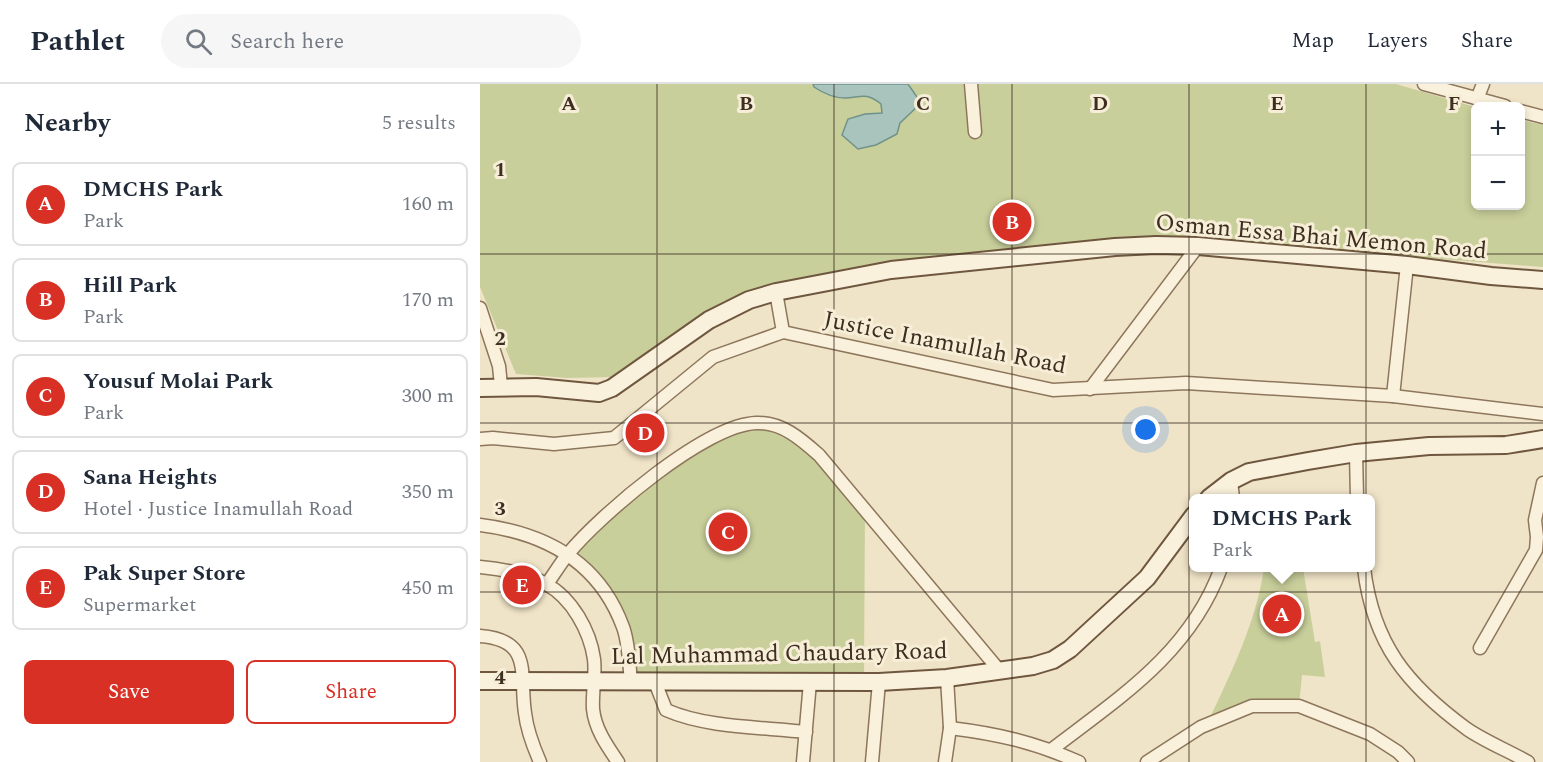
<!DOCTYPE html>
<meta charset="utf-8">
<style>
body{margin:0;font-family:Spectral,serif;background:#f6f6f7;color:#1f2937}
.controls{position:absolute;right:18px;top:18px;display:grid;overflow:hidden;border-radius:9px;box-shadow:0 3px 9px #0003}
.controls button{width:54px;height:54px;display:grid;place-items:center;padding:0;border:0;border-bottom:2px solid #e0e1e3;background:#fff;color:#1f2937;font:30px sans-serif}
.you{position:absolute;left:666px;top:346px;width:21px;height:21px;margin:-15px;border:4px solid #fff;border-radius:50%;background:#1a73e8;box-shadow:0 0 0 9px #1a73e833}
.badge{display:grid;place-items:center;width:39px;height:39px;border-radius:50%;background:#d93025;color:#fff;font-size:20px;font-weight:700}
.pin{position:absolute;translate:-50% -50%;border:3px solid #fff;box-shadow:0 2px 6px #0006}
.popup{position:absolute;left:709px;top:410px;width:186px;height:78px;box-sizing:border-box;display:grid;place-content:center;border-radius:9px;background:#fff;filter:drop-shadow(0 2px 4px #0005);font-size:20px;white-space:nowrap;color:#747a83}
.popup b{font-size:22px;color:#1f2937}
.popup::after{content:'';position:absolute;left:50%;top:100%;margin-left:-12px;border:12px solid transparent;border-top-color:#fff}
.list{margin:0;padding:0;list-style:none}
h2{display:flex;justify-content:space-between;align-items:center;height:78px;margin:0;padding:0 24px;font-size:26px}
h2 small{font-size:20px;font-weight:400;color:#747a83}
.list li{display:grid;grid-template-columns:39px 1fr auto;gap:18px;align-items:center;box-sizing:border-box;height:84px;margin:0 12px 12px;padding:0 12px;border:2px solid #e0e1e3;border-radius:9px}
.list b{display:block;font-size:22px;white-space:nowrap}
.list p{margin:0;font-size:20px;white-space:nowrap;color:#747a83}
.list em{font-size:20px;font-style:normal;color:#747a83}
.actions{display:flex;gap:12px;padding:18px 24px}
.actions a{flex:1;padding:14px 0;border:2px solid #d93025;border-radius:9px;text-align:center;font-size:21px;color:#d93025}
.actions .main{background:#d93025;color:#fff}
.icon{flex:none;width:33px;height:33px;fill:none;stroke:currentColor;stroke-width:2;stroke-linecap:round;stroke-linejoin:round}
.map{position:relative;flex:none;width:1063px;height:678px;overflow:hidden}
header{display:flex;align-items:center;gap:36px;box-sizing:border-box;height:84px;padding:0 30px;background:#fff;border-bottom:2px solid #e0e1e3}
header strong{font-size:28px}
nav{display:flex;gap:33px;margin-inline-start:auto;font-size:21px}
.search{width:420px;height:54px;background:#f6f6f7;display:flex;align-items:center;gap:15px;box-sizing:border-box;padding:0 21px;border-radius:33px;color:#747a83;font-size:22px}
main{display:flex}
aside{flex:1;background:#fff}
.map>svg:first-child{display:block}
</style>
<header>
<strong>Pathlet</strong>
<div class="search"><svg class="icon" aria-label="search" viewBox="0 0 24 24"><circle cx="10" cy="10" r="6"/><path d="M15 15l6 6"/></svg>Search here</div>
<nav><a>Map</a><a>Layers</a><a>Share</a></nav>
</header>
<main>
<aside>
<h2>Nearby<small>5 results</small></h2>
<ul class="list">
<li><span class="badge">A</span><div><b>DMCHS Park</b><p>Park</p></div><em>160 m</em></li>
<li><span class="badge">B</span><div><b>Hill Park</b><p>Park</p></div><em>170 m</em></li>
<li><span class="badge">C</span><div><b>Yousuf Molai Park</b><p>Park</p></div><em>300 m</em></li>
<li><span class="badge">D</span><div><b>Sana Heights</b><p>Hotel · Justice Inamullah Road</p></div><em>350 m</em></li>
<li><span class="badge">E</span><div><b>Pak Super Store</b><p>Supermarket</p></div><em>450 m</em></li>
</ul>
<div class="actions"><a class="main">Save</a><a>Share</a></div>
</aside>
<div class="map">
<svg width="1063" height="678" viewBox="0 0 1063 678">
<rect width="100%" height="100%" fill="#f0e4c8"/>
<g fill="#c9cf9b">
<polygon points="0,0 916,0 995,23 996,122 1040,122 1041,36 1063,41 1063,183 746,158 646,154 360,192 244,217 192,250 135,293 87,294 36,290 0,203"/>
<polygon points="275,339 315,350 385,426 384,598 158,598 133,522 88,470 209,367"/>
<path d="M784,484H823L835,558L840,557L845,593L822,591L819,622H772L727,640C751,589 776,539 784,484Z"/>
</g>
<path fill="#a9c4bc" stroke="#6f938a" stroke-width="1.5" d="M333,0H428L437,13L438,22L420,39L417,50L396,61L378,65L362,51L368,35L385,30L402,29L401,20C386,8 382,13 365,14C354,14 343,9 334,3Z"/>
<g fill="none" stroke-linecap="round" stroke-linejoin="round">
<g stroke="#8d765c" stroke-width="15">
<g id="street">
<polyline points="491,0 495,48"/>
<polyline points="944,0 1025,22"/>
<polyline points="997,15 1003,0"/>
<polyline points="1040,27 1063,33"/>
<polyline points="296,208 303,248"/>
<polyline points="0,224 19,282 21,302"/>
<polyline points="610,305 718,162"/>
<polyline points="913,312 927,181"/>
<polyline points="0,355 13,354 74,360 134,354 233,273 303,248 573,306 706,299 913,312 1063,330"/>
<polyline points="876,369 877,414"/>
<polyline points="751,397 753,414"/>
<path d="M0,441C65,449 119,478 143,543C149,559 149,580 151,598"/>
<path d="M0,483C21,485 47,489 66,500C92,514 110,547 114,575C116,591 112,608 113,625C115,645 127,662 138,678"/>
<path d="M884,484C893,560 927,601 987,645C1006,658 1029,667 1048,678"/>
<path d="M67,500C74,490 80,480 88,470C120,431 225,341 276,339C302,338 321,355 339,371L519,586"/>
<path d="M0,552C54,556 39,591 45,629C47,647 53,662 60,678"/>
<polyline points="1000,564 1056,466 1057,453 1055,436 1063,399"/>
<path d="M175,598L186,626C227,644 282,643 326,648"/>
<path d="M470,644C518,650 554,658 599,678"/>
<path d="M571,666C640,613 710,569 741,484"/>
<polyline points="323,678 330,598"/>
<polyline points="392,678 399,598"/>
<polyline points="465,678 470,644 467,594"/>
<polyline points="667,678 721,643 772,622 819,622 890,650 918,668 928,678"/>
</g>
</g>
<g stroke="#6f573f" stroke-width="20">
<g id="secondary">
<polyline points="0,304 56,303 119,309 132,304 229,236 269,216 296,208 411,186 635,163 676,161 718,162 927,181 1011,192 1063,196"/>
<polyline points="729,414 751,397 769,388 828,377 876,369 949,362 1026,361 1063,355"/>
<polyline points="0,597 399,598 467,594 553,582 573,576 590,565 667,494 714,431"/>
</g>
</g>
<use href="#street" stroke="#faf1dc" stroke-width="12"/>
<use href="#secondary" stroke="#faf1dc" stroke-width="16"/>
</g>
<path fill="none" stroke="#3d2e20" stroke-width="1.5" stroke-opacity="0.55" d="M177,0V678M354,0V678M532,0V678M709,0V678M886,0V678M0,170H1063M0,339H1063M0,508H1063"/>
<g text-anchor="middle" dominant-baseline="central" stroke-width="6" stroke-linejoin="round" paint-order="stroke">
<g font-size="24" fill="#3d2e20" stroke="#f7eed8">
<text transform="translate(841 153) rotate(5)">Osman Essa Bhai Memon Road</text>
<text transform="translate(465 259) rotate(11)">Justice Inamullah Road</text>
<text transform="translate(299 570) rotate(-1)">Lal Muhammad Chaudary Road</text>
</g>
</g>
<g font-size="20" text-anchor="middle" font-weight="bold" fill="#3d2e20" stroke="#f7eed8" stroke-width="6" stroke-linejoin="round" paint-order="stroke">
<text x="89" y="26">A</text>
<text x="266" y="26">B</text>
<text x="443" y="26">C</text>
<text x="620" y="26">D</text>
<text x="797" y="26">E</text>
<text x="974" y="26">F</text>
<text x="20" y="92">1</text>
<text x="20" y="261">2</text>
<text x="20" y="431">3</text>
<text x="20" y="600">4</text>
</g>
</svg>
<div class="controls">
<button>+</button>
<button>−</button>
</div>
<div class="you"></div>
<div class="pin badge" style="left:802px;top:530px">A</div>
<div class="popup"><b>DMCHS Park</b>Park</div>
<div class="pin badge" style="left:532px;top:138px">B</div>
<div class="pin badge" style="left:248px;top:448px">C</div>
<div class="pin badge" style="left:165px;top:349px">D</div>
<div class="pin badge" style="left:42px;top:501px">E</div>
</div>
</main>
